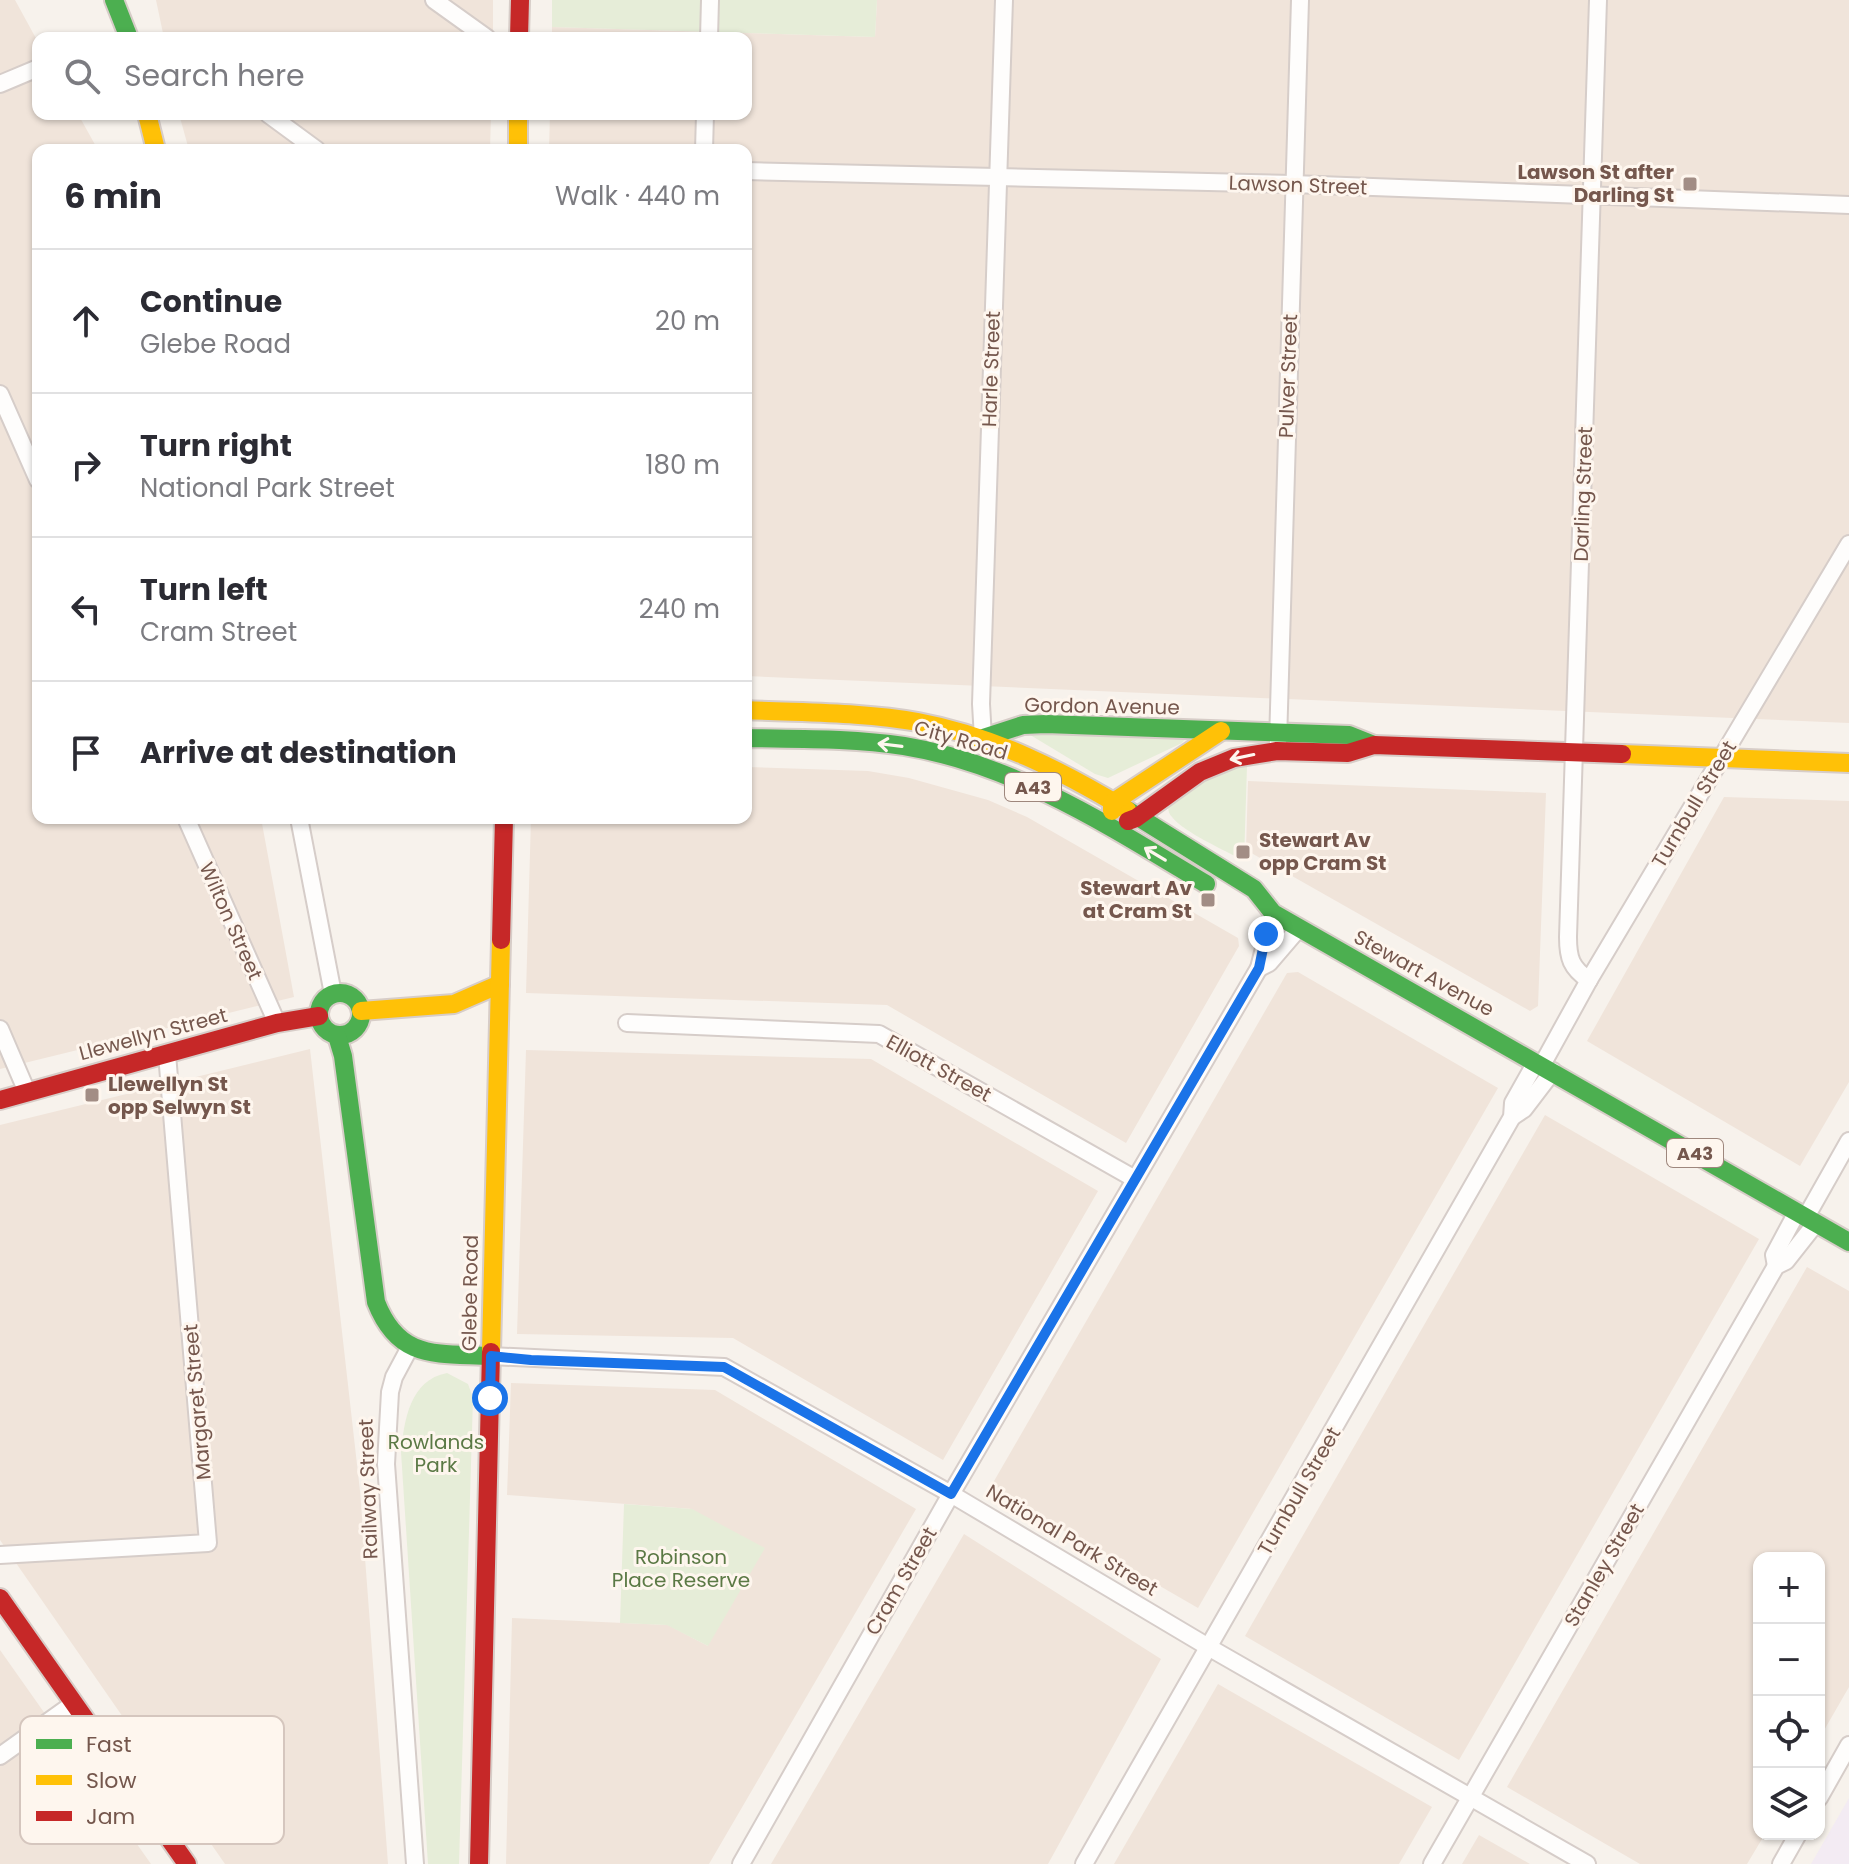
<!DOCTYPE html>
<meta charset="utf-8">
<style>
body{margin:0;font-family:Poppins,sans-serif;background:#f7f7f7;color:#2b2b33}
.controls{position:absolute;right:24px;bottom:24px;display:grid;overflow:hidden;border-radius:16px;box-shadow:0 2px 6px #0004}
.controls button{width:72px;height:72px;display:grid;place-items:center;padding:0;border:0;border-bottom:2px solid #e1e1e2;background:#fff;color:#2b2b33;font:40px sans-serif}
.stop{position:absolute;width:24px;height:24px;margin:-18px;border:6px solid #1a73e8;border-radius:50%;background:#fff}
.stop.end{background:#1a73e8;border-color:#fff;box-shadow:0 2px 8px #0008}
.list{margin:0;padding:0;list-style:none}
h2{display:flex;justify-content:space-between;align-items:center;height:104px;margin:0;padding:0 32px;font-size:34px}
h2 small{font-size:26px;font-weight:400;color:#7c7c81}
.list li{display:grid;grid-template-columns:52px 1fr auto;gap:24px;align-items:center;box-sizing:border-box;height:144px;padding:0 32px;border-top:2px solid #e1e1e2}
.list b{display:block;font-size:30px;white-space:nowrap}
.list p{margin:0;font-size:26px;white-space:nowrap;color:#7c7c81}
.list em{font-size:26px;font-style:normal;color:#7c7c81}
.icon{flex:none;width:44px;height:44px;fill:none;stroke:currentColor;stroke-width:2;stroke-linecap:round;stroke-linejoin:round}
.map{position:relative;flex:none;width:1849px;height:1864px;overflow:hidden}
.search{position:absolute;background:#fff;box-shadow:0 2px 6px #0004;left:32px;top:32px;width:720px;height:88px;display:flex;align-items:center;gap:20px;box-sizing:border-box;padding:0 28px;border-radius:16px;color:#7c7c81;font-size:30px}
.panel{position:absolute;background:#fff;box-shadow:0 2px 6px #0004;left:32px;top:144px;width:720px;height:680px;border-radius:16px}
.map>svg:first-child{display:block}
</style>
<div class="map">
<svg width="1849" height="1864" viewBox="0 0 1849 1864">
<rect width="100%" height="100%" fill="#f7f2ec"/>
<g fill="#f0e4da">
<polygon points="0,0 15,0 38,42 38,114 78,114 98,150 38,150 36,200 38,818 261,818 294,997 0,1069"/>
<polygon points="156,0 493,0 493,38 164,38"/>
<polygon points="877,0 1849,0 1849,723 746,676 746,150 549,150 550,114 746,114 746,38 552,38 552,27 875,37"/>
<polygon points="179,114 491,114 490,150 189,150"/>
<polygon points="746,767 868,771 909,778 988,800 1027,817 1238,938 1239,946 1126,1143 887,1005 526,993 531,818 746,818"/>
<polygon points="1248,781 1546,793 1538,1006 1530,1011 1246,850"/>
<polygon points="1724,797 1849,801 1849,1082 1800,1166 1587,1041"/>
<polygon points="1298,972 1498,1088 1198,1608 990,1488 1287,973"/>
<polygon points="310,1049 360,1491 388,1864 225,1864 0,1540 0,1125"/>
<polygon points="526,1050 871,1059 1098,1191 943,1460 733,1338 517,1334"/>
<polygon points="1545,1115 1759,1239 1459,1760 1245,1636"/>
<polygon points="1807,1267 1849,1291 1849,1687 1819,1739 1819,1558 1759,1558 1759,1834 1765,1834 1747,1864 1640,1864 1507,1787"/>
<polygon points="511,1383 715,1390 916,1509 709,1864 506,1864 512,1618 668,1625 708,1646 692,1509 507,1495"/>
<polygon points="964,1534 1161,1659 1048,1864 771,1864"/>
<polygon points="0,1650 151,1864 0,1864"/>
<polygon points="1218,1684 1432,1807 1399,1864 1114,1864"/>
<polygon points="1479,1835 1530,1864 1462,1864"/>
</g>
<polygon fill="#f3ebf3" points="1849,1798 1849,1864 1811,1864"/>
<g fill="#e6edd8">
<polygon points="552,0 877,0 875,37 552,27"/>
<polygon points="1027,733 1185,739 1182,743 1108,778 1095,774"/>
<path d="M1247,766L1244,861C1227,851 1183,832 1172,817C1167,812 1168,805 1169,799L1218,771Z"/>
<path d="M447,1373L468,1384L473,1398L459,1864H428L401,1452C404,1420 410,1380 447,1373Z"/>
<polygon points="624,1504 692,1509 765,1548 708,1646 667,1625 620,1623"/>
</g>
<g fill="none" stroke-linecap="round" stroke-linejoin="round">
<g stroke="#d6cdc9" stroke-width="20">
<g id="street">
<polyline points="434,0 487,38"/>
<polyline points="709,38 710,0"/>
<polyline points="0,84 38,68"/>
<polyline points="268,114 317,150"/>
<polyline points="704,150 705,114"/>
<polyline points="746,171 1293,184 1849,205"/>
<polyline points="0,394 38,480"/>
<polyline points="983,738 981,704 1004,0"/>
<polyline points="1278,742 1300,0"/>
<polyline points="186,818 277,1023"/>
<polyline points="299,818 333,994"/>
<polyline points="1259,968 1269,963 1299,928"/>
<path d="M1589,980C1571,968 1568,958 1568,937L1598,0"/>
<polyline points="627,1023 879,1034 1135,1179"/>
<polyline points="0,1029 27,1092"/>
<polyline points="1542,1065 1589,980 1849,544"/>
<polyline points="1512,1117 1524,1109 1553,1071"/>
<polyline points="1806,1217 1849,1141"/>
<polyline points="1776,1266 1774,1255 1797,1212"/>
<polyline points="410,1347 394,1377 390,1392 386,1464 415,1864"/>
<polyline points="491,1356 724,1367 951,1494 1210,1648 1587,1864"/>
<polyline points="0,1555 208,1543 167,1054"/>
<polyline points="0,1756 73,1704"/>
<polyline points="1819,1798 1849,1745"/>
<polyline points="741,1864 951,1494 1259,968 1273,913"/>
<polyline points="1084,1864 1512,1117 1513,1103 1536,1062"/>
<polyline points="1432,1864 1776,1266 1786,1261 1816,1223"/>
<polyline points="1781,1864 1798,1834"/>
</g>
</g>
<g stroke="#d7cdc8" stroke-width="22">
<g id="fast">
<polyline points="114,0 129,38"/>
<path d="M746,738C799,739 852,738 904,746C1015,764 1111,827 1206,884"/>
<polyline points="983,738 1023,725 1046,724 1349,735 1374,745"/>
<polyline points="1127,810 1254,889 1273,913 1849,1242"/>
<circle cx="340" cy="1014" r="21"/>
<path d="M337,1036L343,1056L376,1302C399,1361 437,1353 491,1356"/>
</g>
</g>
<g stroke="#d7cdc8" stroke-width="22">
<g id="slow">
<polyline points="147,114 156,150"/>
<polyline points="518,114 518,150"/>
<path d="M746,710C803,713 862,712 918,722C994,736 1062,771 1127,810"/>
<polyline points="1622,754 1849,763"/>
<polyline points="1112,811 1112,803 1221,731"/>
<polyline points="361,1011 454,1004 500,984"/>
<polyline points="491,1352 501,940"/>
</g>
</g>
<g stroke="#d7cdc8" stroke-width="22">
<g id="jam">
<polyline points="519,38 520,0"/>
<polyline points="1128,821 1136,818 1200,772 1234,758 1277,751 1348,753 1374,745 1622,754"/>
<polyline points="501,940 504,818"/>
<polyline points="0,1100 277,1023 319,1016"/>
<polyline points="0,1598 187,1864"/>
<polyline points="479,1864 491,1352"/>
</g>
</g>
<use href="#street" stroke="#fefdfc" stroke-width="16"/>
<use href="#fast" stroke="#4caf50" stroke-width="18"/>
<use href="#slow" stroke="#ffc107" stroke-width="18"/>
<use href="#jam" stroke="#c62828" stroke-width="18"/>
</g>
<defs><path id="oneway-shaft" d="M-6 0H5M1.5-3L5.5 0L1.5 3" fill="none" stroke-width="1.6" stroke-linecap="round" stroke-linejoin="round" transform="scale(2)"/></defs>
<g stroke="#fef6ee">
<use href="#oneway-shaft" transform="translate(890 745) rotate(-173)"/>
<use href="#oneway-shaft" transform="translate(1242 757) rotate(168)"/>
<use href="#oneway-shaft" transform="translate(1155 854) rotate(-149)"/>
</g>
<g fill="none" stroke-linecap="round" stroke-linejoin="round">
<polyline stroke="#1a73e8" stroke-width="10" points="490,1398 491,1356 531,1360 724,1367 951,1494 1259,968 1266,934"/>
</g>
<g fill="#a28d85" stroke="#fef6ee" stroke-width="3">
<rect x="1682" y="176" width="16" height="16" rx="4"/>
<rect x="1235" y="844" width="16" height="16" rx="4"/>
<rect x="1200" y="892" width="16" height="16" rx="4"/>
<rect x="84" y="1087" width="16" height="16" rx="4"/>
</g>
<g text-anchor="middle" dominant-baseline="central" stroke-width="6" stroke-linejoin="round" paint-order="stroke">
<g fill="#fef6ee" stroke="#9e877d" stroke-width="2">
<rect x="1005" y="773" width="56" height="28" rx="6"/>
<rect x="1667" y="1139" width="56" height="28" rx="6"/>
</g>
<g font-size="18" font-weight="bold" fill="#75574d">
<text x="1033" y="787">A43</text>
<text x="1695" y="1153">A43</text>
</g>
<g font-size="20" font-weight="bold" fill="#75574d" stroke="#fef6ee" text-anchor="end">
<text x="1674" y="172">Lawson St after<tspan x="1674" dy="23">Darling St</tspan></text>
<text x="1259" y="840" text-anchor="start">Stewart Av<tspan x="1259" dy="23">opp Cram St</tspan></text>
<text x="1192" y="888">Stewart Av<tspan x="1192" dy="23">at Cram St</tspan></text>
<text x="108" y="1084" text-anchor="start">Llewellyn St<tspan x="108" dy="23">opp Selwyn St</tspan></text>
</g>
<g font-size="20" fill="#75574d" stroke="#fef6ee">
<text transform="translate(1298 185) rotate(2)">Lawson Street</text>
<text transform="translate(991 369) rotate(-88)">Harle Street</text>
<text transform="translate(1288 376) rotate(-88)">Pulver Street</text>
<text transform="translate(1583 494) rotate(-88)">Darling Street</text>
<text transform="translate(1102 706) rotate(1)">Gordon Avenue</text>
<text transform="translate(961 740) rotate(16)">City Road</text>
<text transform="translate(1694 804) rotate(-59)">Turnbull Street</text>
<text transform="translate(231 921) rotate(66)">Wilton Street</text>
<text transform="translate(1424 973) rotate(29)">Stewart Avenue</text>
<text transform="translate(153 1034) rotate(-15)">Llewellyn Street</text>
<text transform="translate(939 1068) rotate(29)">Elliott Street</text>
<text transform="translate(470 1293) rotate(-89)">Glebe Road</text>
<text transform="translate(197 1402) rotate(-95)">Margaret Street</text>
<text transform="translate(368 1489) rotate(-92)">Railway Street</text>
<text transform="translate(1299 1491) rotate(-60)">Turnbull Street</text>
<text transform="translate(1072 1540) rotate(31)">National Park Street</text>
<text transform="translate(1604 1565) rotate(-60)">Stanley Street</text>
<text transform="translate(901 1581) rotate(-60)">Cram Street</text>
</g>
<g font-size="20" fill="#5b7945" stroke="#fef6ee">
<text x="436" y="1442">Rowlands<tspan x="436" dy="23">Park</tspan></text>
<text x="681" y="1557">Robinson<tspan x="681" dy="23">Place Reserve</tspan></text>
</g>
</g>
<rect x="20" y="1716" width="264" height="128" rx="12" fill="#fef6ee" stroke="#d5c6be" stroke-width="2"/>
<rect x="36" y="1739" width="36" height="10" fill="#4caf50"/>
<rect x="36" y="1775" width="36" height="10" fill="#ffc107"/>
<rect x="36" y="1811" width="36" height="10" fill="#c62828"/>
<g font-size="22" fill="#75574d">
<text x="86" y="1752">Fast</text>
<text x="86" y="1788">Slow</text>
<text x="86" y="1824">Jam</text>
</g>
</svg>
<div class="controls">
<button>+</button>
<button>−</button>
<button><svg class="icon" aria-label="locate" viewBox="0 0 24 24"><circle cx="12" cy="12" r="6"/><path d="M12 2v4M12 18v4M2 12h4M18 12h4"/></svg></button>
<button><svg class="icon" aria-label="layers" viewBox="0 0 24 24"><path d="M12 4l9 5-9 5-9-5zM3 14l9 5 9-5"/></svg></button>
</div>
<div class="stop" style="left:490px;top:1398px"></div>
<div class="stop end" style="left:1266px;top:934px"></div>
<div class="search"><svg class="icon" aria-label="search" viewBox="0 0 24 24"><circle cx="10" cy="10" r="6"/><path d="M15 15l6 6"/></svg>Search here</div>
<section class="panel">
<h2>6 min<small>Walk · 440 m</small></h2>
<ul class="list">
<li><svg class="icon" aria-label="ahead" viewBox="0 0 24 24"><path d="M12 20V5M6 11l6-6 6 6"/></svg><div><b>Continue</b><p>Glebe Road</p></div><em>20 m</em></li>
<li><svg class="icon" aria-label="right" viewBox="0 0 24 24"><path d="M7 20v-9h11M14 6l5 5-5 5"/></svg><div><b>Turn right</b><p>National Park Street</p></div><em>180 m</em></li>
<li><svg class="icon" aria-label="left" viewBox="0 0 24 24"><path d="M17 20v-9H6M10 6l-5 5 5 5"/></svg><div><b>Turn left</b><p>Cram Street</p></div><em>240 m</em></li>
<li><svg class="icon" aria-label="arrive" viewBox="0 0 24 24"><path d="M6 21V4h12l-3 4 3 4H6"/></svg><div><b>Arrive at destination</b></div></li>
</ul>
</section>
</div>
